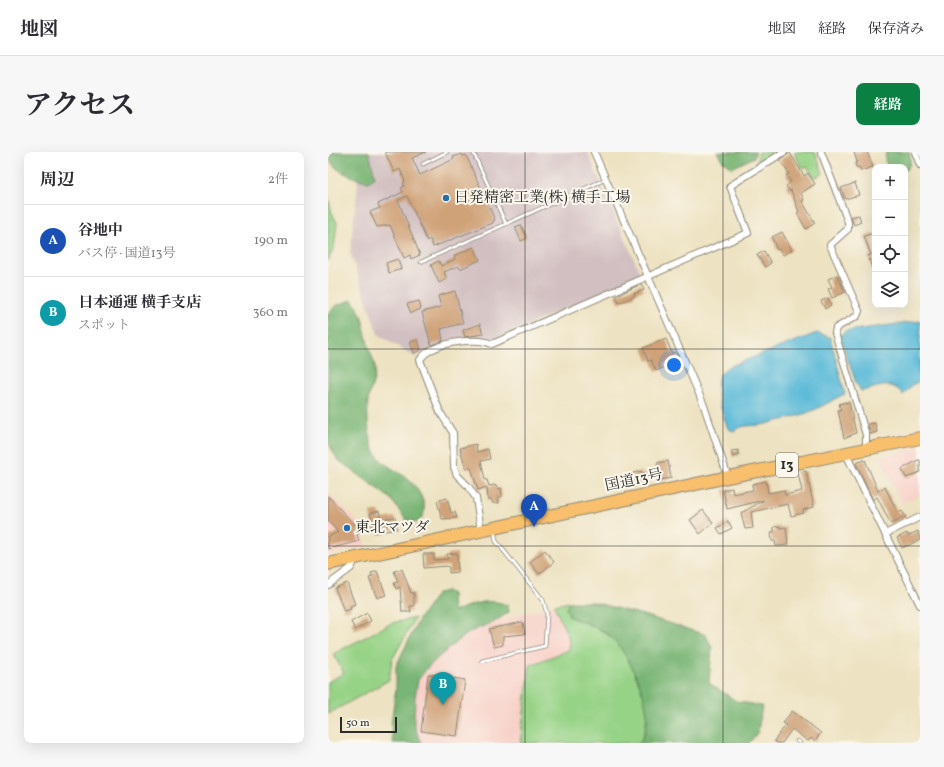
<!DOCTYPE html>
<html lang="ja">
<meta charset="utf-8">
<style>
body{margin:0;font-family:Vollkorn,"Noto Serif JP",serif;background:#f7f7f7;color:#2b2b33}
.controls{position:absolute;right:12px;top:12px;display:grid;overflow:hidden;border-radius:8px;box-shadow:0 4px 16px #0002}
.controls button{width:36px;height:36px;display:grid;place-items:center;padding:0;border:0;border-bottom:1px solid #e1e1e2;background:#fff;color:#2b2b33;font:20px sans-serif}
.scale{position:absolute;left:12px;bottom:10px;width:57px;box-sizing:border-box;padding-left:4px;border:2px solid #2b2b2b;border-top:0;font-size:11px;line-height:14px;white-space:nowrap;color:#2b2b2b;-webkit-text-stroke:3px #fbf7ec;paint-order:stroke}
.you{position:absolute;left:346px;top:213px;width:14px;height:14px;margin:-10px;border:3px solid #fff;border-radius:50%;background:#1a73e8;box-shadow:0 0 0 6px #1a73e833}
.badge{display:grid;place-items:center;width:26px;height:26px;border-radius:50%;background:#0b8043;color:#fff;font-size:13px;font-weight:700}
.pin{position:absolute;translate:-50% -33px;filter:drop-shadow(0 1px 2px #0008)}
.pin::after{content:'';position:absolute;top:21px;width:14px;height:12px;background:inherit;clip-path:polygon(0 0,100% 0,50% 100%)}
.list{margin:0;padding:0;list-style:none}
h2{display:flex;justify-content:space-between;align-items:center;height:52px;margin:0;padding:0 16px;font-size:17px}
h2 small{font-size:13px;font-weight:400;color:#7c7c81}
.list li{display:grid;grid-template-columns:26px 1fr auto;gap:12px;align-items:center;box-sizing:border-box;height:72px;padding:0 16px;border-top:1px solid #e1e1e2}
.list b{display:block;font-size:15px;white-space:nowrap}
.list p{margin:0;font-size:13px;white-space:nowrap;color:#7c7c81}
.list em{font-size:13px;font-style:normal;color:#7c7c81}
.icon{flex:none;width:22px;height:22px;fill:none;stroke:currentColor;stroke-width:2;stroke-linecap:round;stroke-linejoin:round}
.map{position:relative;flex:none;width:592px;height:591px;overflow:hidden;border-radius:8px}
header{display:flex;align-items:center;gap:24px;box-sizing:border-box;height:56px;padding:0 20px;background:#fff;border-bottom:1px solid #e1e1e2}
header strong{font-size:19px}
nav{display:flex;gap:22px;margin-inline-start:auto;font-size:14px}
.intro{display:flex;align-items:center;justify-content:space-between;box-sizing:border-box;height:96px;padding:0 24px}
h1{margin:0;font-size:28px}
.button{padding:10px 18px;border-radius:8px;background:#0b8043;color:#fff;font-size:14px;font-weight:700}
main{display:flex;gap:24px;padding:0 24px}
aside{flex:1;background:#fff;border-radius:8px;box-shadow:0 4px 16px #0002}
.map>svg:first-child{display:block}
</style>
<header>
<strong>地図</strong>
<nav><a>地図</a><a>経路</a><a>保存済み</a></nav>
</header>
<div class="intro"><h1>アクセス</h1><a class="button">経路</a></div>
<main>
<aside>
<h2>周辺<small>2件</small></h2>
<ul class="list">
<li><span class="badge" style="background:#1a4fb4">A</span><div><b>谷地中</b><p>バス停 · 国道13号</p></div><em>190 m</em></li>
<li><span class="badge" style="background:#0f9aa8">B</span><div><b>日本通運 横手支店</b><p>スポット</p></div><em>360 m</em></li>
</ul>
</aside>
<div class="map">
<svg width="592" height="591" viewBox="0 0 592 591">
<rect width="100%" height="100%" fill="#fbf7ec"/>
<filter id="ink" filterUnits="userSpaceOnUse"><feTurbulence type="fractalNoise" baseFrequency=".025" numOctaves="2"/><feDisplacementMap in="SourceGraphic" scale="8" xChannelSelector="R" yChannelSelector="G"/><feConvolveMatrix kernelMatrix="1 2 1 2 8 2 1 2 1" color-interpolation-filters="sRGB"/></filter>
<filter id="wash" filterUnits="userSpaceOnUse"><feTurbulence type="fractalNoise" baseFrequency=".012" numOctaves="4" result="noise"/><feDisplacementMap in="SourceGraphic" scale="16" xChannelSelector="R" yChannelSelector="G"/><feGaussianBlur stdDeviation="0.9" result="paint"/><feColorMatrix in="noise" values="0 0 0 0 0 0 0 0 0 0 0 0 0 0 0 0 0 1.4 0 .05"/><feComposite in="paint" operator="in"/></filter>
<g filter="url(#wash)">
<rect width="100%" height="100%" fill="#ede2c1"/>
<g fill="#f7d1c9">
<polygon points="590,295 592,299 592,343 574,351 552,305"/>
<polygon points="0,340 31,371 38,394 0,403"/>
<polygon points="226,453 242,489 242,494 240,498 202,513 192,591 94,591 91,587 86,571 87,545 90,528 101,514 121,496 142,480 168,469"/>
</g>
<polygon fill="#d2bfc1" points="18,0 259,0 313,123 166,188 125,187 100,197 87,205 50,182 22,100 30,32"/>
<g fill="#97d387" stroke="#617f59">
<polygon points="431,0 447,0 428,12"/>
<polygon points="468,0 487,0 495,21 487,26 479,15 475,17 466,1"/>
<polygon points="0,44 4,61 9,71 6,95 0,109"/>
<path d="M242,450L238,456L242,465C258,471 273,476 286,488C297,498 315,536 318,552C320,566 317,578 312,591H192L202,513L241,498L242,489L226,453Z"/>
<polygon points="87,466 64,508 61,528 0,562 0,530 16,521 5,502 64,471"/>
</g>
<g fill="#79b574" stroke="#527050">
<path d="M0,0H41L47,25L40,30C26,25 0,19 0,0Z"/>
<polygon points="389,0 428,0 426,5 404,16 394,8"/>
<path d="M558,0H581C583,7 583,14 577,19V15H560L557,8Z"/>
<path d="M24,148C36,162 36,177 40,193C42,201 47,209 47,217C48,228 41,238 40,249C39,264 40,284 46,298C53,314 71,318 82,329C93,339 104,361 89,370L78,368L62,346L9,307L0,290V162L7,154Z"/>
<path d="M119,439L124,442L125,460C142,453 162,444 180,454L181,460L168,469L142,480L121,496L101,514L90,528L87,545L86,571L91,587L94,591H65L63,572L68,536V514L91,467L110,441Z"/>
<path d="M242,450H265L315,463L378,483L384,496L381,531L408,549L434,554L430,580L421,591H312C314,586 317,582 318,577C324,553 303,507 287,489C276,476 258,471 242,465L238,456Z"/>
</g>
<g fill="#5abad8" stroke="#427282">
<path d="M592,169V230L585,232L575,243C564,226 548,237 533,239L528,231L513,187L514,182L518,179Z"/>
<path d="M489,181L502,185L517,242C507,246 501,251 492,255C476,264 456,267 438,272C427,275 415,271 406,279L400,277C395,262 387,243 390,227C391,222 396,218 400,215Z"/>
</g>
<g id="blocks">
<g fill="#cfa278">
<polygon points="57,0 98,0 84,6 92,23 126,7 125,5 134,2 135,4 138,3 167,68 165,69 165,71 105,95 102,87 99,89 79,44 70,48 92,103 83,107 82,103 76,106 62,73 49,75 42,60 52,56 50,52 75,40 73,36 76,34 75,31 77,30 72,17 66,20"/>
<polygon points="526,0 539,0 545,15 533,19 531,15 529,16 527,11 529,10"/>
<polygon points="462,1 476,24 480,21 487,32 473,41 476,48 474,49 487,71 478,77 469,61 471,60 463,38 462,40 458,34 463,30 458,23 461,22 452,8"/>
<polygon points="527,31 531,43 517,47 513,36"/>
<polygon points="531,63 533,70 526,73 523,65"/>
<polygon points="193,73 199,86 193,89 187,75"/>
<polygon points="454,80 464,98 455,103 451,97 449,98 444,85"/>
<polygon points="546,81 547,121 546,122 540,104 543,103 536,84"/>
<polygon points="146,95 152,108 132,117 130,114 116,120 119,127 111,131 103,113 111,109 113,114 127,107 126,104"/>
<polygon points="436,99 443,111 437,115 429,103"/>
<polygon points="70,107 73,117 61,121 58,111"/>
<polygon points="509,123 517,140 504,146 500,137 504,135 500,127"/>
<polygon points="313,132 316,138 306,142 307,144 291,151 288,144"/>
<polygon points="127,139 135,171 113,177 115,189 103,193 94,160 113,155 110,144"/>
<polygon points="500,146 503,153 497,157 493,149"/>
<polygon points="91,149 93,157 83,161 79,152"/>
<polygon points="152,172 155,182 137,185 135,178"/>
<polygon points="338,187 344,201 348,200 350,207 336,212 337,215 328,219 323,208 320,209 315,196"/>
<polygon points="90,188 93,198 86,201 82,190"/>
<polygon points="518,250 518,251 521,250 528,281 516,286 510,258 513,258 511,252"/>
<polygon points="547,271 549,280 542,282 540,272"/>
<polygon points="148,292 149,300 160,297 162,307 153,309 157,328 159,328 161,334 167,333 170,337 173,336 174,345 170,345 171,351 164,351 164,347 160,348 159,335 150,338 143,316 138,317 132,296"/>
<polygon points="410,298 411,303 405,305 403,299"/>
<polygon points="537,308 550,339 557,335 570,361 574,359 578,365 563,372 549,345 545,348 528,311"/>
<polygon points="590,308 592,308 592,320 578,326 574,317"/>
<polygon points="340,309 343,326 332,328 329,311"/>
<polygon points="313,319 314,322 318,321 320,331 308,333 305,321"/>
<polygon points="478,319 486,355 475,358 476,361 463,364 460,352 423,360 425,376 417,377 413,361 436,348 399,357 395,338 404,336 405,342 425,338 424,332 438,329 440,341 456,338 457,343 474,339 470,321"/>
<polygon points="0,344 27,373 30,373 31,381 29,382 31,389 0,397 0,385 10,380 0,369"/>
<polygon points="119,346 123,361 127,360 129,366 114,367 109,349"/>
<polygon points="375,358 385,371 372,382 362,368"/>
<polygon points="51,359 53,367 67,365 69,377 46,381 42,361"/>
<polygon points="400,369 404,376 393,382 389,376"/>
<polygon points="452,374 452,376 458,375 460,393 448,394 447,389 444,389 443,380 446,380 446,375"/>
<polygon points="590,379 592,388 574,396 569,386 579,381 580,384"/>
<polygon points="217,398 226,410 211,422 202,410"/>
<polygon points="129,401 130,420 121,421 121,415 119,414 96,416 95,402 106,402 106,408 120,407 119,402"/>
<polygon points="74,417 83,441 86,441 86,454 82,454 83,460 74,460 72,435 68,437 66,431 70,430 66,419"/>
<polygon points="49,419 58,443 49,446 41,426 44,425 43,421"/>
<polygon points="19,431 27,452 22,454 23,457 16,459 7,436"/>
<polygon points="39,461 43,469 27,478 23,470"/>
<polygon points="195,470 197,482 175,484 175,493 166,495 161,477"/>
<polygon points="100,522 137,528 129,584 93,579"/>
<polygon points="464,559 493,581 487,589 483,586 480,589 464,577 454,591 449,591 446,589 458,573 455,571"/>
</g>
</g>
</g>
<g filter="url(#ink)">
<use href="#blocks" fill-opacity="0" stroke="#8c8676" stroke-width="1"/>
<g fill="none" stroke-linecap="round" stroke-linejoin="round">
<g stroke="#8c8676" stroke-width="4.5">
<g id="lane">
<polyline points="145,0 178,72"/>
<polyline points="95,12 119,0"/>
<polyline points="93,110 278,27"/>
<polyline points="154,509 217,494 219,462 215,448 168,389 166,378"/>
<polyline points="469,589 472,591"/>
</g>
</g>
<g stroke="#8c8676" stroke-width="8">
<g id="street">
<polyline points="266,0 375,251 400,325"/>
<polyline points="493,0 520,70 520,77 502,93 531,159 529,164 508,176 507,181 538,283 538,297"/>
<polyline points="587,0 592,13"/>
<polyline points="518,302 592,453"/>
<path d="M153,379L148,346L140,334L129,323L126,315L125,281L112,260L92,208C102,191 147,184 164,192L420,81L402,34L456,0"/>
<polyline points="557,382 592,365"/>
<polyline points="0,433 23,416 28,406"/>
</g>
</g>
<g stroke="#8c8676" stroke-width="14">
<polyline id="highway" points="0,412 400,325 592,286"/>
</g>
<use href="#lane" stroke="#fff" stroke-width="3"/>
<use href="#street" stroke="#fff" stroke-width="6"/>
<use href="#highway" stroke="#f8bf6c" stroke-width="12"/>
</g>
</g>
<path fill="none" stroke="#2b2b2b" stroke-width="1" stroke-opacity="0.55" d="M197,0V591M395,0V591M0,197H592M0,394H592"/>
<g fill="#1f6fb2" stroke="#fbf7ec" stroke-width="1.5">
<circle cx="118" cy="46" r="4"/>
<circle cx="19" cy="376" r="4"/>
</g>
<g text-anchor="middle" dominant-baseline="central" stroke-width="4" stroke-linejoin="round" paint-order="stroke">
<rect fill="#fbf7ec" stroke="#696865" stroke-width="1" x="448" y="301" width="22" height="24" rx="3"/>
<g font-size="14" font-weight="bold" fill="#2b2b2b">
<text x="459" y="313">13</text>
</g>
<g font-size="15" fill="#2b2b2b" stroke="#fbf7ec" text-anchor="start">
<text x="126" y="46">日発精密工業(株) 横手工場</text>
<text x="27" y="376">東北マツダ</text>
</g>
<g font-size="15" fill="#2b2b2b" stroke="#fbf7ec">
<text transform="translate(306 329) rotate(-12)">国道13号</text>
</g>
</g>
</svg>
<div class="controls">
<button>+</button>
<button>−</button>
<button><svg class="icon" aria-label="locate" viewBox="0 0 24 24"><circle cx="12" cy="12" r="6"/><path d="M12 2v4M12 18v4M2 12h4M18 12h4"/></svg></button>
<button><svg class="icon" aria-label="layers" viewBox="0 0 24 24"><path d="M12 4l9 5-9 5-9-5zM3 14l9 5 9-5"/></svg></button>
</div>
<div class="scale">50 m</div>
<div class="you"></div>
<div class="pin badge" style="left:206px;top:375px;background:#1a4fb4">A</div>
<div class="pin badge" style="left:115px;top:553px;background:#0f9aa8">B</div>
</div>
</main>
